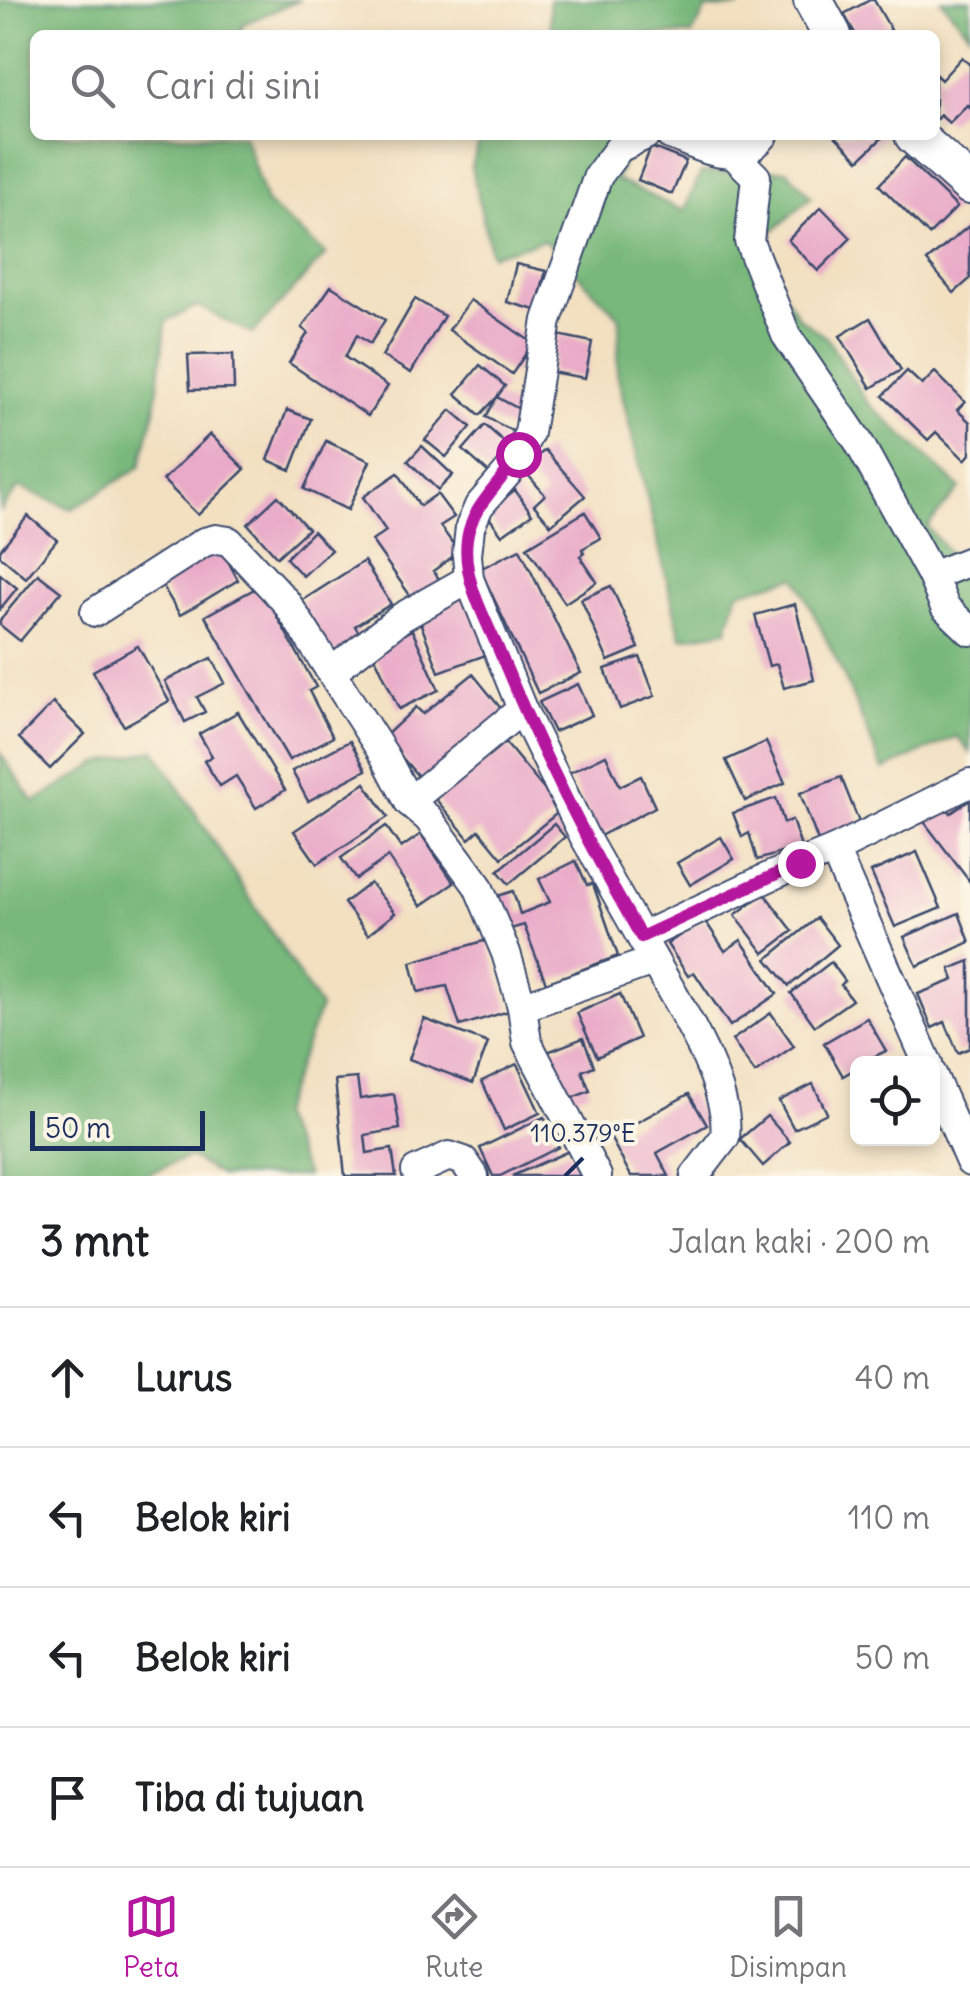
<!DOCTYPE html>
<html lang="id">
<meta charset="utf-8">
<style>
body{margin:0;font-family:Delius,sans-serif;background:#f2f2f2;color:#202124}
.controls{position:absolute;right:30px;bottom:30px;display:grid;overflow:hidden;border-radius:15px;box-shadow:0 5px 15px #0003}
.controls button{width:90px;height:90px;display:grid;place-items:center;padding:0;border:0;border-bottom:2px solid #e0e0e0;background:#fff;color:#202124;font:50px sans-serif}
.scale{position:absolute;left:30px;bottom:25px;width:175px;box-sizing:border-box;padding-left:10px;border:5px solid #1b2f5e;border-top:0;font-size:28px;line-height:35px;white-space:nowrap;color:#1b2f5e;-webkit-text-stroke:8px #fcf5e5;paint-order:stroke}
.stop{position:absolute;width:30px;height:30px;margin:-22px;border:8px solid #b5179e;border-radius:50%;background:#fff}
.stop.end{background:#b5179e;border-color:#fff;box-shadow:0 2px 10px #0008}
.list{margin:0;padding:0;list-style:none}
h2{display:flex;justify-content:space-between;align-items:center;height:130px;margin:0;padding:0 40px;font-size:42px}
h2 small{font-size:32px;font-weight:400;color:#757577}
.list li{display:grid;grid-template-columns:65px 1fr auto;gap:30px;align-items:center;box-sizing:border-box;height:140px;padding:0 40px;border-top:2px solid #e0e0e0}
.list b{display:block;font-size:38px;white-space:nowrap}
.list em{font-size:32px;font-style:normal;color:#757577}
.icon{flex:none;width:55px;height:55px;fill:none;stroke:currentColor;stroke-width:2;stroke-linecap:round;stroke-linejoin:round}
.map{position:relative;flex:none;width:970px;height:1176px;overflow:hidden}
.search{position:absolute;background:#fff;box-shadow:0 5px 15px #0003;left:30px;right:30px;top:30px;height:110px;display:flex;align-items:center;gap:25px;box-sizing:border-box;padding:0 35px;border-radius:15px;color:#757577;font-size:38px}
.sheet{height:690px;background:#fff}
nav{display:flex;justify-content:space-around;align-items:center;box-sizing:border-box;height:140px;border-top:2px solid #e0e0e0;background:#fff;font-size:28px;color:#757577}
nav a{display:grid;justify-items:center;gap:5px}
nav .on{color:#b5179e}
.map>svg:first-child{display:block}
</style>
<div class="map">
<svg width="970" height="1176" viewBox="0 0 970 1176">
<rect width="100%" height="100%" fill="#fcf5e5"/>
<filter id="ink" filterUnits="userSpaceOnUse"><feTurbulence type="fractalNoise" baseFrequency=".01" numOctaves="2"/><feDisplacementMap in="SourceGraphic" scale="20" xChannelSelector="R" yChannelSelector="G"/><feConvolveMatrix kernelMatrix="1 2 1 2 8 2 1 2 1" color-interpolation-filters="sRGB"/></filter>
<filter id="wash" filterUnits="userSpaceOnUse"><feTurbulence type="fractalNoise" baseFrequency=".0048" numOctaves="4" result="noise"/><feDisplacementMap in="SourceGraphic" scale="40" xChannelSelector="R" yChannelSelector="G"/><feGaussianBlur stdDeviation="2.25" result="paint"/><feColorMatrix in="noise" values="0 0 0 0 0 0 0 0 0 0 0 0 0 0 0 0 0 1.4 0 .05"/><feComposite in="paint" operator="in"/></filter>
<g filter="url(#wash)">
<rect width="100%" height="100%" fill="#f2e0c1"/>
<g fill="#78b87a" stroke="#4a746c" stroke-width="2.5">
<polygon points="0,0 300,0 243,24 240,35 35,35 35,135 244,135 266,203 326,254 252,334 197,306 166,321 155,410 140,467 72,509 19,487 0,511"/>
<polygon points="549,0 738,0 739,7 706,9 692,35 546,35 551,29"/>
<polygon points="941,0 970,0 970,34"/>
<polygon points="482,135 635,135 616,180 684,211 701,173 787,170 811,197 755,247 798,317 827,338 867,402 960,488 927,527 970,577 970,753 957,736 883,770 844,676 796,577 738,592 727,630 681,638 617,374 620,318 544,240 491,255 471,166"/>
<polygon points="155,750 320,1008 279,1115 307,1176 221,1176 189,1157 142,1176 0,1176 0,753 34,802 99,763"/>
</g>
<g id="blocks">
<g fill="#e9aac8">
<polygon points="870,0 874,0 891,30 881,35 856,35 844,14"/>
<polygon points="962,57 970,65 970,108 967,105 949,123 940,115 935,121 935,74 941,80"/>
<polygon points="834,135 885,135 859,160"/>
<polygon points="651,147 686,161 672,194 638,180"/>
<polygon points="905,157 957,207 929,235 879,185"/>
<polygon points="821,207 851,238 818,271 788,240"/>
<polygon points="970,225 970,279 954,293 927,261"/>
<polygon points="516,264 546,271 536,310 507,302"/>
<polygon points="331,286 385,320 370,344 357,335 345,357 388,386 368,416 289,363 308,333 302,328"/>
<polygon points="415,299 444,316 411,373 382,356"/>
<polygon points="470,300 533,343 512,374 449,330"/>
<polygon points="870,318 901,370 871,388 840,336"/>
<polygon points="558,335 592,342 585,378 551,372"/>
<polygon points="233,354 234,389 190,390 188,355"/>
<polygon points="480,365 505,386 497,397 530,415 520,435 486,417 497,397 480,415 456,394"/>
<polygon points="907,371 922,385 935,372 965,402 957,410 970,422 970,454 965,460 936,432 928,440 883,396"/>
<polygon points="287,410 311,419 291,470 268,460"/>
<polygon points="451,410 471,427 446,457 425,440"/>
<polygon points="485,425 512,449 490,474 463,450"/>
<polygon points="210,434 245,469 198,515 163,480"/>
<polygon points="326,441 370,461 348,510 304,489"/>
<polygon points="422,446 453,475 438,490 408,461"/>
<polygon points="545,450 585,496 551,525 534,505 545,495 523,469"/>
<polygon points="398,473 420,506 437,494 454,517 440,526 459,552 433,571 443,584 416,604 372,541 386,531 363,497"/>
<polygon points="515,490 532,514 502,535 485,512"/>
<polygon points="278,496 308,529 277,557 248,524"/>
<polygon points="585,512 601,538 582,549 584,554 580,556 597,582 565,603 527,547"/>
<polygon points="28,516 57,540 26,578 0,556 0,550"/>
<polygon points="313,531 331,550 303,576 286,558"/>
<polygon points="221,548 238,580 180,615 160,582"/>
<polygon points="520,549 581,673 538,693 480,569"/>
<polygon points="364,561 391,604 355,626 362,638 332,655 300,602"/>
<polygon points="0,574 17,588 0,609"/>
<polygon points="38,574 61,592 20,641 0,625 0,620"/>
<polygon points="260,586 316,687 309,691 333,737 289,760 205,616"/>
<polygon points="611,586 639,648 608,661 581,599"/>
<polygon points="472,593 494,652 439,672 417,614"/>
<polygon points="795,604 814,680 784,688 777,664 769,666 755,615"/>
<polygon points="412,630 439,690 399,709 371,648"/>
<polygon points="138,646 169,701 124,726 93,671"/>
<polygon points="640,657 655,696 620,709 605,669"/>
<polygon points="212,658 225,683 197,697 205,712 185,722 165,681"/>
<polygon points="473,674 507,716 425,784 384,737 416,707 423,714"/>
<polygon points="578,684 592,715 554,732 539,702"/>
<polygon points="53,703 85,734 50,769 19,738"/>
<polygon points="238,712 285,790 256,808 236,776 220,786 204,761 212,756 199,734"/>
<polygon points="498,734 561,810 502,858 479,830 469,839 429,791"/>
<polygon points="350,741 366,770 308,801 292,771"/>
<polygon points="766,742 785,783 745,801 726,760"/>
<polygon points="606,755 620,786 641,776 655,807 598,837 569,773"/>
<polygon points="841,777 861,827 819,844 800,793"/>
<polygon points="365,783 388,817 317,864 294,831"/>
<polygon points="776,798 784,823 792,820 801,847 757,860 749,833 742,837 733,813"/>
<polygon points="970,800 970,882 922,819 943,803 951,813"/>
<polygon points="554,824 565,837 509,884 498,871"/>
<polygon points="386,826 401,848 421,834 454,883 421,906 388,857 356,879 341,858"/>
<polygon points="721,837 734,859 690,885 677,863"/>
<polygon points="917,852 941,908 895,927 871,872"/>
<polygon points="576,861 587,885 593,884 618,956 546,983 524,925 504,931 494,897 513,891 520,914 550,902 539,879"/>
<polygon points="370,883 395,913 368,935 344,903"/>
<polygon points="764,893 793,931 764,953 735,915"/>
<polygon points="959,913 970,942 917,966 904,937"/>
<polygon points="817,918 838,945 789,986 767,959"/>
<polygon points="704,919 725,951 741,940 777,994 730,1026 694,972 688,976 667,944"/>
<polygon points="487,940 509,1011 460,1026 447,986 418,992 411,962"/>
<polygon points="970,961 970,1048 958,1053 945,1022 932,1028 918,994 954,980 950,969"/>
<polygon points="831,962 845,981 841,985 852,1000 815,1026 791,993"/>
<polygon points="620,994 639,1038 597,1057 577,1013"/>
<polygon points="771,1013 794,1046 755,1073 732,1040"/>
<polygon points="867,1018 886,1051 858,1064 858,1067 843,1076 824,1043"/>
<polygon points="424,1019 488,1043 473,1083 409,1059"/>
<polygon points="583,1038 594,1066 582,1071 590,1091 564,1101 545,1053"/>
<polygon points="517,1064 540,1113 504,1130 482,1081"/>
<polygon points="357,1078 360,1099 394,1094 400,1129 365,1135 367,1153 392,1149 396,1176 345,1176 335,1080"/>
<polygon points="813,1084 827,1113 794,1129 779,1101"/>
<polygon points="689,1094 707,1125 657,1153 669,1176 631,1176 610,1137"/>
<polygon points="767,1116 790,1142 763,1166 740,1139"/>
<polygon points="544,1117 559,1147 500,1176 493,1176 480,1148"/>
<polygon points="569,1151 580,1176 512,1176"/>
</g>
</g>
</g>
<g filter="url(#ink)">
<use href="#blocks" fill-opacity="0" stroke="#3b4a6d" stroke-width="2.5"/>
<g fill="none" stroke-linecap="round" stroke-linejoin="round">
<g stroke="#3b4a6d" stroke-width="32">
<g id="street">
<polyline points="646,135 619,148 598,176 547,320 529,433 511,469 479,506 470,527 467,555 469,579 522,709 584,836 641,937 773,875 834,850 928,1064"/>
<path d="M670,135C704,147 736,170 764,135"/>
<polyline points="735,156 756,177 749,241 786,335 858,441 932,576 945,607 970,631"/>
<polyline points="932,576 970,561"/>
<polyline points="469,579 402,617 331,672 384,755 409,802 428,818 478,886 506,953 522,1007 527,1042 597,1176"/>
<polyline points="95,612 204,542 216,539 229,541 286,602 331,672"/>
<polyline points="409,802 522,709"/>
<polyline points="834,850 970,783"/>
<path d="M641,937C667,987 732,1081 725,1137L695,1176"/>
<polyline points="522,1007 653,961"/>
<polyline points="932,1074 970,1162"/>
<polyline points="416,1171 449,1156 464,1161 474,1176"/>
</g>
</g>
<g stroke="#3b4a6d" stroke-width="42">
<g id="secondary">
<polyline points="813,0 832,35"/>
<polyline points="914,135 970,185"/>
</g>
</g>
<use href="#street" stroke="#fff" stroke-width="28"/>
<use href="#secondary" stroke="#fff" stroke-width="38"/>
</g>
</g>
<g fill="none" stroke-linecap="round" stroke-linejoin="round" filter="url(#ink)">
<path stroke="#b5179e" stroke-width="12" d="M518,454C503,483 472,504 467,539C462,577 483,614 498,648C539,748 587,843 641,937L800,863"/>
</g>
<path fill="none" stroke="#1b2f5e" stroke-width="4" d="M565,1176L583,1158"/>
<g font-size="25" text-anchor="middle" fill="#1b2f5e" stroke="#fcf5e5" stroke-width="8" stroke-linejoin="round" paint-order="stroke">
<text x="583" y="1142">110.379°E</text>
</g>
</svg>
<div class="controls">
<button><svg class="icon" aria-label="locate" viewBox="0 0 24 24"><circle cx="12" cy="12" r="6"/><path d="M12 2v4M12 18v4M2 12h4M18 12h4"/></svg></button>
</div>
<div class="scale">50 m</div>
<div class="stop" style="left:518px;top:454px"></div>
<div class="stop end" style="left:800px;top:863px"></div>
<div class="search"><svg class="icon" aria-label="search" viewBox="0 0 24 24"><circle cx="10" cy="10" r="6"/><path d="M15 15l6 6"/></svg>Cari di sini</div>
</div>
<section class="sheet">
<h2>3 mnt<small>Jalan kaki · 200 m</small></h2>
<ul class="list">
<li><svg class="icon" aria-label="ahead" viewBox="0 0 24 24"><path d="M12 20V5M6 11l6-6 6 6"/></svg><div><b>Lurus</b></div><em>40 m</em></li>
<li><svg class="icon" aria-label="left" viewBox="0 0 24 24"><path d="M17 20v-9H6M10 6l-5 5 5 5"/></svg><div><b>Belok kiri</b></div><em>110 m</em></li>
<li><svg class="icon" aria-label="left" viewBox="0 0 24 24"><path d="M17 20v-9H6M10 6l-5 5 5 5"/></svg><div><b>Belok kiri</b></div><em>50 m</em></li>
<li><svg class="icon" aria-label="arrive" viewBox="0 0 24 24"><path d="M6 21V4h12l-3 4 3 4H6"/></svg><div><b>Tiba di tujuan</b></div></li>
</ul>
</section>
<nav>
<a class="on"><svg class="icon" aria-label="map" viewBox="0 0 24 24"><path d="M3 6l6-2 6 2 6-2v14l-6 2-6-2-6 2zM9 4v14M15 6v14"/></svg>Peta</a>
<a><svg class="icon" aria-label="directions" viewBox="0 0 24 24"><path d="M12 3l9 9-9 9-9-9zM9 14v-3h6M13 9l2 2-2 2"/></svg>Rute</a>
<a><svg class="icon" aria-label="saved" viewBox="0 0 24 24"><path d="M7 4h10v16l-5-4-5 4z"/></svg>Disimpan</a>
</nav>
